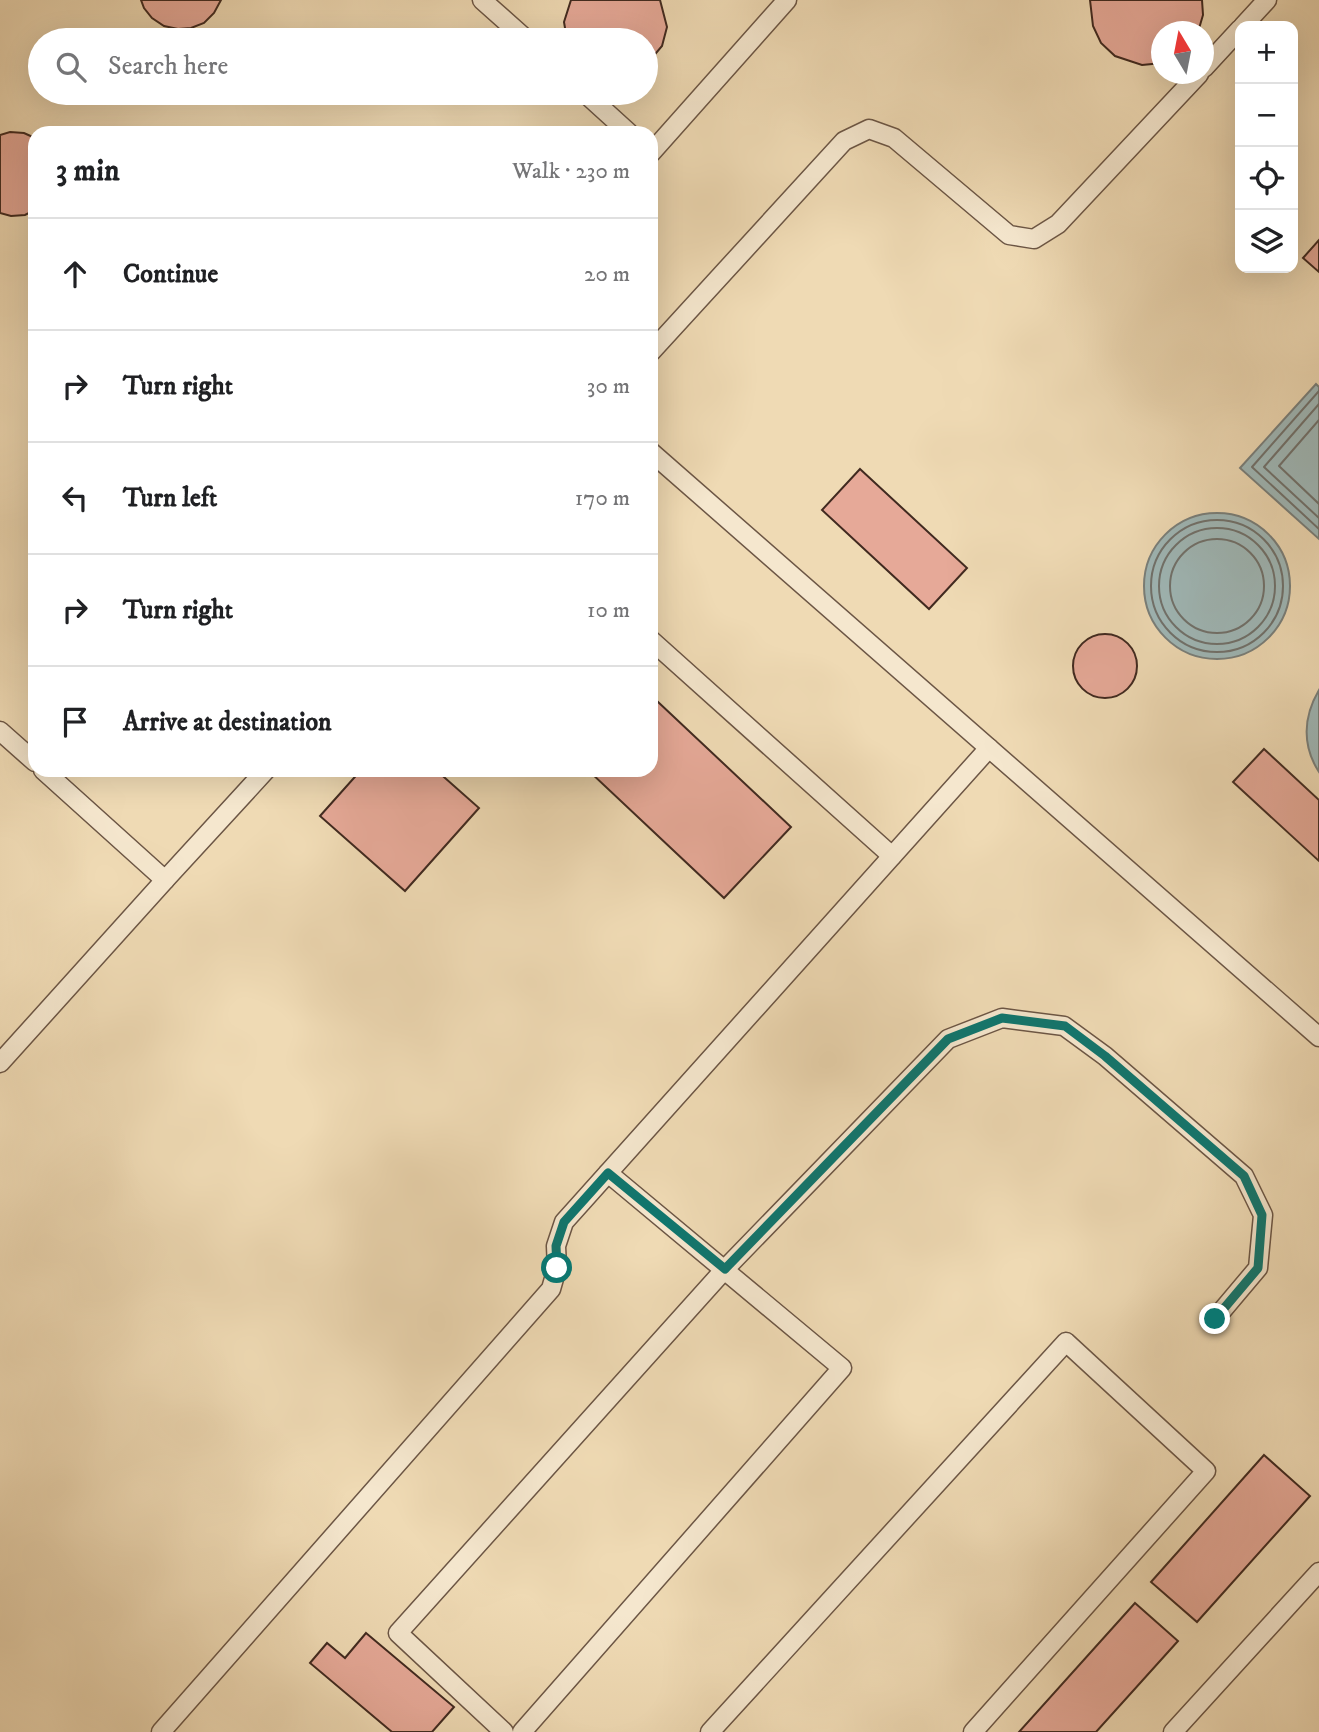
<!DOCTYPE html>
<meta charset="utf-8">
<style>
body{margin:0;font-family:"IM FELL DW Pica",serif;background:#f6f6f6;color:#202124}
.controls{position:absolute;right:21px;top:21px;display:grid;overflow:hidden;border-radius:14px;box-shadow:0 7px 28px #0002}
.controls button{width:63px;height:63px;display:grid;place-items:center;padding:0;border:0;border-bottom:2px solid #e0e0e0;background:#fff;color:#202124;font:35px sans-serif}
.compass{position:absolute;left:1151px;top:21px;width:63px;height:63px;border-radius:50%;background:#fff;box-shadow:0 7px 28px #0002;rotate:350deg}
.stop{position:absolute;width:21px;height:21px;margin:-16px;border:5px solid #0f766e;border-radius:50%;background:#fff}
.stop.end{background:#0f766e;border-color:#fff;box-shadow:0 2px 7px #0008}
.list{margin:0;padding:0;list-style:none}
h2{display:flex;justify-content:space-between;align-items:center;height:91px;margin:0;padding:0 28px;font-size:30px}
h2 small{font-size:23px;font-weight:400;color:#757577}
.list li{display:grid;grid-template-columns:46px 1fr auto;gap:21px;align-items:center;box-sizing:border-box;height:112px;padding:0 28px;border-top:2px solid #e0e0e0}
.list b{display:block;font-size:26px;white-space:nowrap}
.list em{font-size:23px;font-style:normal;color:#757577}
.icon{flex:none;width:38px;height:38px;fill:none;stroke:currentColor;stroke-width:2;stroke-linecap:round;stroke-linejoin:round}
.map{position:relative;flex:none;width:1319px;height:1732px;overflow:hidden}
.search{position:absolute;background:#fff;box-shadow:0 7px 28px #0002;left:28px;top:28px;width:630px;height:77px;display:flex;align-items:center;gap:18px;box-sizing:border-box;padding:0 24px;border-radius:38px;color:#757577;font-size:26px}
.panel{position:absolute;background:#fff;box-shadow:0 7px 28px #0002;left:28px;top:126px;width:630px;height:651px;border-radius:21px}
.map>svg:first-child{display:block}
</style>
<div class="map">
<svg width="1319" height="1732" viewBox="0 0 1319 1732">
<rect width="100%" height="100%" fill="#efdab4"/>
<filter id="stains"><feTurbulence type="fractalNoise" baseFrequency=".00286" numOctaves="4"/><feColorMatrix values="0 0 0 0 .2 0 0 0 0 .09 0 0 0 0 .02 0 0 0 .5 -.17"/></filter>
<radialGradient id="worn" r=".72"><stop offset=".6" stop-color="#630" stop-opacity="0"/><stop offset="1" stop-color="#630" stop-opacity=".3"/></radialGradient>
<g fill="#9fb8b8" stroke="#797f7b" stroke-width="2">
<polygon points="1316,384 1319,387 1319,539 1240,468"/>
<circle cx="1217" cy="586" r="73"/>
<path d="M1319,690V772C1302,746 1303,717 1319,690Z"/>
</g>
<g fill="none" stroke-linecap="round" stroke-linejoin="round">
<g stroke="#70716c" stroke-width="2">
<polyline points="1319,391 1252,467 1319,529"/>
<polyline points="1319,404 1264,467 1319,518"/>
<polyline points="1319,420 1279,466 1319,504"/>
<circle cx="1217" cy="586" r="66"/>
<circle cx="1217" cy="586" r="58"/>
<circle cx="1217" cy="586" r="47"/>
</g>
</g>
<g fill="#e6a998" stroke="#412a20" stroke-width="2">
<polygon points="141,0 221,0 214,13 204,23 191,28 178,29 164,26 152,18 144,8"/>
<polygon points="571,0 660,0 667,27 662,46 646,65 646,40 567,40 564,22"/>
<polygon points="1090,0 1202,0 1203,15 1198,32 1162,32 1162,63 1142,65 1115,56 1101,43 1093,26"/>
<polygon points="10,132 24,133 35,138 35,210 25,215 11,216 0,213 0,135"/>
<polygon points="1319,240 1319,272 1303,258"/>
<polygon points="860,469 967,568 929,609 822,510"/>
<circle cx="1105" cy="666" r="32"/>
<polygon points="657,701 791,827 724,898 590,772 651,770 651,707"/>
<polygon points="1264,749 1319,800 1319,861 1233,782"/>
<polygon points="361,770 436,770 479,808 405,891 320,816"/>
<polygon points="1264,1455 1310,1496 1197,1622 1151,1582"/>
<polygon points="1135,1603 1178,1641 1096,1732 1019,1732"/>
<polygon points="366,1633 454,1707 432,1732 392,1732 310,1663 327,1643 345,1658"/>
</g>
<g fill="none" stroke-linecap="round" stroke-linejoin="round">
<g stroke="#6c5645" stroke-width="21">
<g id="lane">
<polyline points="482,0 527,40"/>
<polyline points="1243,26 1267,0"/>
<polyline points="1204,68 1240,29"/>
<polyline points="585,93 629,133"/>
<polyline points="651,153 787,0"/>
<polyline points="651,352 844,141 869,129 894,138 1009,235 1034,239 1058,224 1199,74"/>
<polyline points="651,452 1319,1037"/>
<polyline points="651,640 892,856"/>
<polyline points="0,731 35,762"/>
<polyline points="43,770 165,880 266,770"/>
<polyline points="0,1063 165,880"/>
<polyline points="161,1732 551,1289 557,1268 556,1246 564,1222 989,748"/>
<polyline points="504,1732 398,1633 725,1269 948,1039 1002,1018 1064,1026 1105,1056 1244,1176 1263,1215 1258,1268 1215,1319"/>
<polyline points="522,1732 842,1368 608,1173"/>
<polyline points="710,1732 1066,1342 1206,1471 973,1732"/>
<polyline points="1173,1732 1319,1572"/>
</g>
</g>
<use href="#lane" stroke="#f5e7ce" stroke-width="18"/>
</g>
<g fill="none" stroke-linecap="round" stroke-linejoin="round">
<polyline stroke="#0f766e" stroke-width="9" points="557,1268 556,1246 564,1222 608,1173 725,1269 948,1039 1002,1018 1065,1026 1105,1056 1244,1176 1262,1215 1258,1268 1215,1319"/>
</g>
<rect width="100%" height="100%" filter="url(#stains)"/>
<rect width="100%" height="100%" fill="url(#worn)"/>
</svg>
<div class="controls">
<button>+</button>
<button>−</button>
<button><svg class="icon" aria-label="locate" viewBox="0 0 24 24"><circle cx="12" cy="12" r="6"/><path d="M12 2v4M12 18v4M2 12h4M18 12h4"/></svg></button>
<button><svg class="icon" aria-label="layers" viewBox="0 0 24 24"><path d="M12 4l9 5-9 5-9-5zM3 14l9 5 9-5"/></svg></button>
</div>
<svg class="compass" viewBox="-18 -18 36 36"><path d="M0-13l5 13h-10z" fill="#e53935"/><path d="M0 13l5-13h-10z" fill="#757577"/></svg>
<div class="stop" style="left:557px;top:1268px"></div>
<div class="stop end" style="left:1215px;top:1319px"></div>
<div class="search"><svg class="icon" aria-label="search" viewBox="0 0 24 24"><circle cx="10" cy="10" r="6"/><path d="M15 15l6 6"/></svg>Search here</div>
<section class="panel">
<h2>3 min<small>Walk · 230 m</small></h2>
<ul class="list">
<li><svg class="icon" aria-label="ahead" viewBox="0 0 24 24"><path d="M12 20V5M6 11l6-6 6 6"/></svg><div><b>Continue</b></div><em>20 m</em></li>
<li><svg class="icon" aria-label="right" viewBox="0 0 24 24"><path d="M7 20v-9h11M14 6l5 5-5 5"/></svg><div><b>Turn right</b></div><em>30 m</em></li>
<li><svg class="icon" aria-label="left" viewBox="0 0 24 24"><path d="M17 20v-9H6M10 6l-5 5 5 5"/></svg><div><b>Turn left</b></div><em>170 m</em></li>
<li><svg class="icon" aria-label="right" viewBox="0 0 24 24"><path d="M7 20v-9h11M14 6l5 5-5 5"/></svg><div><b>Turn right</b></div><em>10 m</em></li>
<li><svg class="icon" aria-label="arrive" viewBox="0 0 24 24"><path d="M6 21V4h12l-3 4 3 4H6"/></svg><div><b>Arrive at destination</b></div></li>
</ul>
</section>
</div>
